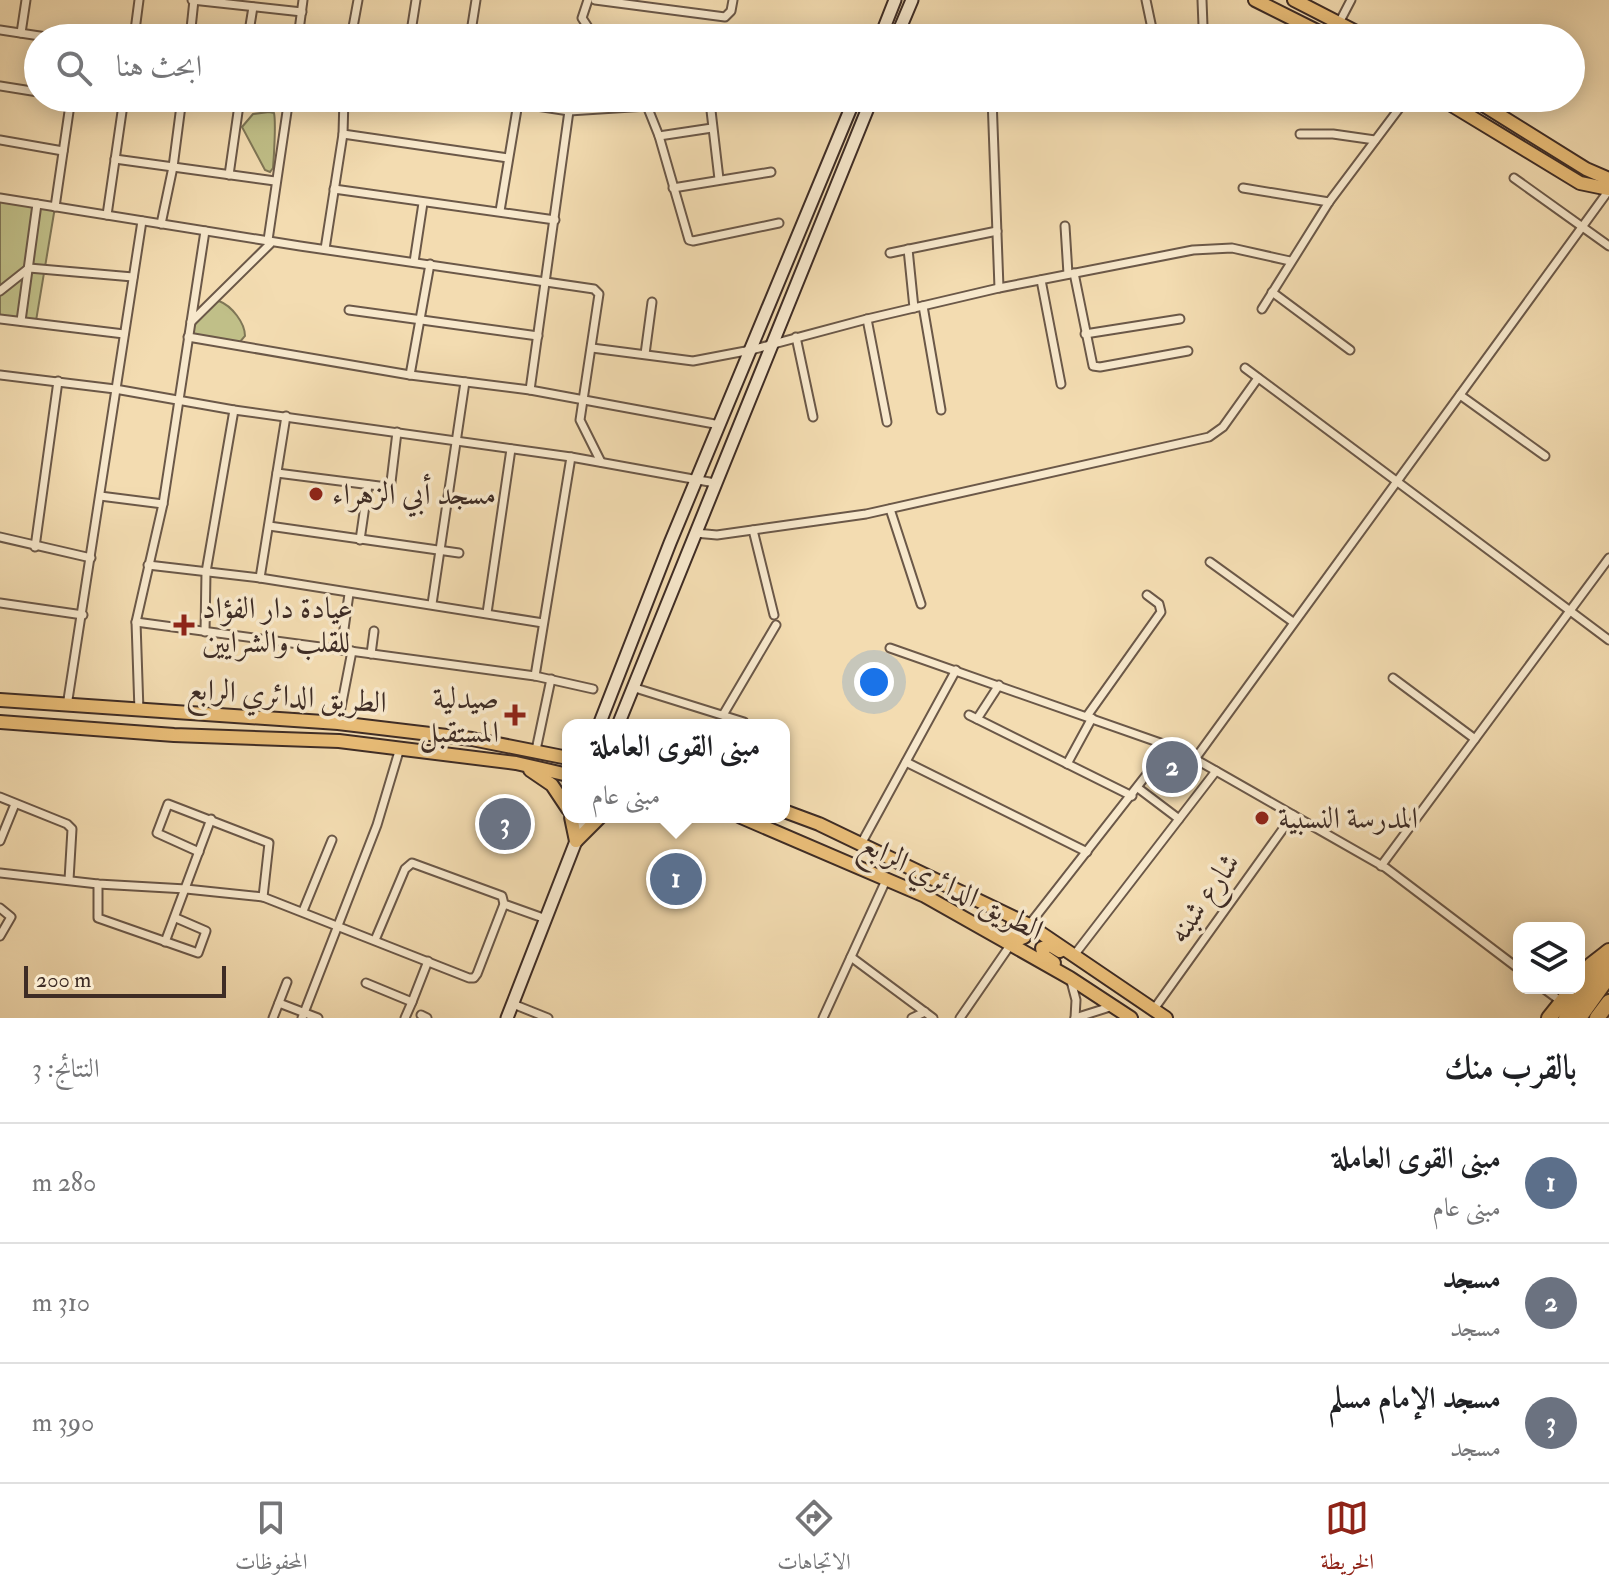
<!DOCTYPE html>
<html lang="ar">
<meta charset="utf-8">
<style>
body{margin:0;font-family:"IM FELL Double Pica",Amiri,serif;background:#f6f6f6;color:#202124;direction:rtl}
.controls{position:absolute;right:24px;bottom:24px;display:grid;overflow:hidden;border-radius:16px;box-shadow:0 4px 20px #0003}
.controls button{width:72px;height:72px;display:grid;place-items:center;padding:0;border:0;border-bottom:2px solid #e0e0e0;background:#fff;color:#202124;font:40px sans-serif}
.scale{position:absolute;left:24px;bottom:20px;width:202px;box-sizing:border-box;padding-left:8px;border:4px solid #3e2c25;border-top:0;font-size:22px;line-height:28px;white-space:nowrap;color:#3e2c25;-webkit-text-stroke:6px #f7e8cc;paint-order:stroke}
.you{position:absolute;left:874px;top:682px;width:28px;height:28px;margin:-20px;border:6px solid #fff;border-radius:50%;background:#1a73e8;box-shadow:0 0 0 12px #1a73e833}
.badge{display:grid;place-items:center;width:52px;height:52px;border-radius:50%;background:#8f2418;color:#fff;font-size:26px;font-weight:700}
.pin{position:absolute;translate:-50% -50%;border:4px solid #fff;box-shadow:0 2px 8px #0006}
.popup{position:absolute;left:562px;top:719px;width:228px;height:104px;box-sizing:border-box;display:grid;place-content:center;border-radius:16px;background:#fff;filter:drop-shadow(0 2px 6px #0005);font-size:26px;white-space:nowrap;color:#757577}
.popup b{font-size:30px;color:#202124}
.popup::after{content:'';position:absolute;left:50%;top:100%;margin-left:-16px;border:16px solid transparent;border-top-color:#fff}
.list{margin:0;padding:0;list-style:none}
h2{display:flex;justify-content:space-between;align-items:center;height:104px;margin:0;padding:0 32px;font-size:34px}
h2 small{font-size:26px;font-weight:400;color:#757577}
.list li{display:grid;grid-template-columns:52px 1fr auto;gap:24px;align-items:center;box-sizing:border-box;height:120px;padding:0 32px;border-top:2px solid #e0e0e0}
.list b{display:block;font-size:30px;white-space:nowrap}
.list p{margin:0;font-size:26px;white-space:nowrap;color:#757577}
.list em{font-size:26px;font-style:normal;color:#757577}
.icon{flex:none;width:44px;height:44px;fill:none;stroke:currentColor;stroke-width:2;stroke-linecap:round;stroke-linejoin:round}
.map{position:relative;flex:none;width:1609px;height:1018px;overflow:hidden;direction:ltr}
.search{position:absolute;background:#fff;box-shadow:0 4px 20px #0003;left:24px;right:24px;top:24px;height:88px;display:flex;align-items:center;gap:20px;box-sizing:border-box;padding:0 28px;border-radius:44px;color:#757577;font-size:30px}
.sheet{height:464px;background:#fff}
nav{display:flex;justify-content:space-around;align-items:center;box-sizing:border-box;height:112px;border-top:2px solid #e0e0e0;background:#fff;font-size:22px;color:#757577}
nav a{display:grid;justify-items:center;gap:4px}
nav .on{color:#8f2418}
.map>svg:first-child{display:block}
</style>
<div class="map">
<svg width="1609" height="1018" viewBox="0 0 1609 1018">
<rect width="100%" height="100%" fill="#f3dcb1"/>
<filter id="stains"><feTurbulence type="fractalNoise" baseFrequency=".0025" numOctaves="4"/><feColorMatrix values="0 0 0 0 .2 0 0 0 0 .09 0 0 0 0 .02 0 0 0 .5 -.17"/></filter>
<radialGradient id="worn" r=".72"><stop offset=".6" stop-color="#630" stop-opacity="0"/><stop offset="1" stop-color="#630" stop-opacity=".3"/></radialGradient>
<g fill="#c0bf88" stroke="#7f7656" stroke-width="2">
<path d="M269,112L274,113C276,122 274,156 273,168L270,172L265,170L242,127L253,114Z"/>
<polygon points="0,198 55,207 36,321 0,317"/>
<path d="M219,301C232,306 245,323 245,336L239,343H223L214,337L192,336L193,322L213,302Z"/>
</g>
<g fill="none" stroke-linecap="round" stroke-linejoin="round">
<g stroke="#6b5848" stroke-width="11">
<g id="street">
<polyline points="192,0 302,12"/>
<polyline points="588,0 582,18 595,38"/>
<polyline points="595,0 725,17 731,11 733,0"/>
<polyline points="1146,0 1154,38"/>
<polyline points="1202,0 1203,26"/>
<polyline points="1339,23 1351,0"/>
<polyline points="0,30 53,38"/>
<polyline points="21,33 26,0"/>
<polyline points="134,38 139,0"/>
<polyline points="190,38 194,0"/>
<polyline points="248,38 253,7"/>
<polyline points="298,38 303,0"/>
<polyline points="351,38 358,0"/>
<polyline points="410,38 416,0"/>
<polyline points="470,38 476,0"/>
<polyline points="0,86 38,92"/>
<polyline points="484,98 569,111 710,102 855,98"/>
<polyline points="641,98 647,106 659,136 689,240 693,241 779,223"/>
<polyline points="992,98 999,288"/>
<polyline points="710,102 719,179"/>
<polyline points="343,134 508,158"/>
<polyline points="1300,134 1333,134 1375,140"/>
<polyline points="659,136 712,128"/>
<polyline points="0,140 63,151"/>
<polyline points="115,159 275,181"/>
<polyline points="229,175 240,98"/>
<polyline points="1514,178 1609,246"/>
<polyline points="673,188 771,172"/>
<polyline points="1243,188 1329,202"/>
<polyline points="334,189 555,220"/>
<polyline points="0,198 300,246 594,289 599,294 580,420 601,462"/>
<polyline points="55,207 71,98"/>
<polyline points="500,211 518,103"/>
<polyline points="107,215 124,98"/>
<polyline points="161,224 173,167 182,98"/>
<polyline points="1065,226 1068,274"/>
<polyline points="325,249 343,134 344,98"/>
<polyline points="908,249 914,308"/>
<polyline points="890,253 997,231"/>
<polyline points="414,262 423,203"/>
<polyline points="1074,273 1093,366 1100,367 1188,351"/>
<polyline points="1041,280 1061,384"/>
<polyline points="0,291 29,268 133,277"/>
<polyline points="1272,292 1350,350"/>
<polyline points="923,306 941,410"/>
<polyline points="1262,309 1329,202 1407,98"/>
<polyline points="349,310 538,336"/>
<polyline points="0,319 124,334"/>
<polyline points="867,319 887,422"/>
<polyline points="21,321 37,204"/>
<polyline points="191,322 270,244 268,240 289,98"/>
<polyline points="1085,334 1180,319"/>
<polyline points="188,337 410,375 530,390 720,425"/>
<polyline points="796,337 813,417"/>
<polyline points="592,348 693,361 751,350 867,319 999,288 1193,250 1232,248 1290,261"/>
<polyline points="645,354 652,302"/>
<polyline points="1245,368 1609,640"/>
<polyline points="0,375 115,389 234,410 571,457 715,483"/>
<polyline points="410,375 430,264"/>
<polyline points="530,390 569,111"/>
<polyline points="1460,395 1545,456"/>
<polyline points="277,473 387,487 391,482 397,432"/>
<polyline points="100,496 163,504"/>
<polyline points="890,509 921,604"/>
<polyline points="269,526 459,553"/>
<polyline points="753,530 774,615"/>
<polyline points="695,533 717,535 866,514 1209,437 1223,427 1258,378"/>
<polyline points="0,537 91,558"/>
<polyline points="360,540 368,485"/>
<polyline points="35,547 58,381"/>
<polyline points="1210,562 1293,622"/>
<polyline points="148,565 260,578 543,623"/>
<polyline points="260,578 286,416"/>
<polyline points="0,603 83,615"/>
<polyline points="432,604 465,382"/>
<polyline points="487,613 511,449"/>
<polyline points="136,622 535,676 593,689"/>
<polyline points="205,632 206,572 234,410"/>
<polyline points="890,648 1169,746 1195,759 1386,868 1519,969"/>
<polyline points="341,650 349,594"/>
<polyline points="371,654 374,631"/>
<polyline points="535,676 571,457"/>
<polyline points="1393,678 1475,739"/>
<polyline points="632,687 744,722"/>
<polyline points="67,706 142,221"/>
<polyline points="139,711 136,622 163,504 205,231"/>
<polyline points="723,715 776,625"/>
<polyline points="969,715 1132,796"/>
<polyline points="1087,716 1161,612 1159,604 1147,595"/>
<polyline points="977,719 999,685"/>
<polyline points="338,723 352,651"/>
<polyline points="536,750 551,679"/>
<polyline points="1195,759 1609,190"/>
<polyline points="906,762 1087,852"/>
<polyline points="1067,764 1092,718"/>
<polyline points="1138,788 1179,819"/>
<polyline points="0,797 67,824 72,829 69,880"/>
<polyline points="0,841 15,804"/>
<polyline points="861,844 956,670"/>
<polyline points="199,852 157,833 168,804 269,843 263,897"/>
<polyline points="1381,866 1609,558"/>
<polyline points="0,873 98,884 186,889 263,897 469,978 474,978 477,974 504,904"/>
<polyline points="98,884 98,918 198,953 206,931 176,918"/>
<polyline points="0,908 11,917 0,936"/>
<polyline points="303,911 332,840"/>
<polyline points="1029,925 1169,746"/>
<polyline points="375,940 405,869 412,863 502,896 504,904 546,919"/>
<polyline points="165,942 211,819"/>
<polyline points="1075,954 1216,771"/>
<polyline points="851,957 933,1018"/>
<polyline points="1071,981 1076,1000 1075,1018"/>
<polyline points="366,983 412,1002 405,1018"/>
<polyline points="1543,988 1562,1002"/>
<polyline points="412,1002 428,961"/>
<polyline points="279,1003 318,1018"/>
<polyline points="513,1004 548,1018"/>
<polyline points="1154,1009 1293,815"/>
<polyline points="421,1015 427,1018"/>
<polyline points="273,1018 287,982"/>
<polyline points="302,1018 377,825 400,748"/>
<polyline points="823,1018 887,878"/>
<polyline points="912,1018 925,1012"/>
<polyline points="960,1018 1011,944"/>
<polyline points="1075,1018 1110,1007"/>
</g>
</g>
<g stroke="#3e2c25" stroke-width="15">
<g id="secondary">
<polyline points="880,38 895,0"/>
<polyline points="896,38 912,0"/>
<polyline points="599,725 670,543 855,98"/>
<polyline points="618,725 872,98"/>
<polyline points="507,1018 576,841 582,817"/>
</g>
</g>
<g stroke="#3e2c25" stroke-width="16">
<g id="primary">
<polyline points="1255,0 1331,38"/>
<polyline points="1294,0 1368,38"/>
<polyline points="1440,98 1580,183 1609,189"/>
<polyline points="1472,98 1586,169 1609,179"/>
<polyline points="0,700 338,723 472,739 568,758"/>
<polyline points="0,722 174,735 339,741 516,763 568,775"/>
<polyline points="530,770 552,785 568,809"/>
<polyline points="784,811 819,824 1029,925 1166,1018"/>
<polyline points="571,817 576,841"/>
<polyline points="741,817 925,896 1070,978 1131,1018"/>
<polyline points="576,841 600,817"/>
<polyline points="1006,933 1017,940 1024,937 1023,929 1013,923"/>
<polyline points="1054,963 1044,956 1042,948 1050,945 1060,951"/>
</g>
</g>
<g stroke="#3e2c25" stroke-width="18">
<g id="highway">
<polyline points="1579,980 1591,965 1609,951"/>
<polyline points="1549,1018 1573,988"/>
<polyline points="1566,1018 1602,969 1608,952"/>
<polyline points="1579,1018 1609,976"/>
<polyline points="1597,1018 1609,1002"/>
</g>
</g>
<use href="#street" stroke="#f7e8cc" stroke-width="7"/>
<use href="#secondary" stroke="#f7e8cc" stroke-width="11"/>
<use href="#primary" stroke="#eabe78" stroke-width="12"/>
<use href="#highway" stroke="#eabe78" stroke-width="14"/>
</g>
<g fill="#8f2418" stroke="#f7e8cc" stroke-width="3">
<circle cx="316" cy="494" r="8"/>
<path d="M180 613h8v8h8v8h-8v8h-8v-8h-8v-8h8z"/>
<path d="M511 703h8v8h8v8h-8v8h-8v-8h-8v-8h8z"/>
<circle cx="1262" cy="818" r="8"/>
</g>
<g text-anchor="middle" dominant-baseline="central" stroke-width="7" stroke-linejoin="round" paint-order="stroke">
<g font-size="30" fill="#3e2c25" stroke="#f7e8cc" text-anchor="start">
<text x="332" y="494">مسجد أبي الزهراء</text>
<text x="202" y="608">عيادة دار الفؤاد<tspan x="202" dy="34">للقلب والشرايين</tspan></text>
<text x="499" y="698" text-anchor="end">صيدلية<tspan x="499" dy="34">المستقبل</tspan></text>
<text x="1278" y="818">المدرسة النسبية</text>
</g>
<g font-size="30" fill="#3e2c25" stroke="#f7e8cc">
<text transform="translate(287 696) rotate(4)">الطريق الدائري الرابع</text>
<text transform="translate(952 887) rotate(27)">الطريق الدائري الرابع</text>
<text transform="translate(1204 898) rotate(-55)">شارع شبنه</text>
</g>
</g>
<rect width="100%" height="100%" filter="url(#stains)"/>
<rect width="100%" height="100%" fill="url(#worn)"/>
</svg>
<div class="controls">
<button><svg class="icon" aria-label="layers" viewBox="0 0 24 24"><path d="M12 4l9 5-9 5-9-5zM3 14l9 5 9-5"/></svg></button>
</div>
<div class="scale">200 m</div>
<div class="you"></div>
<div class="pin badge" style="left:676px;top:879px;background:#5c6f8a">1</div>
<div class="popup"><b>مبنى القوى العاملة</b>مبنى عام</div>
<div class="pin badge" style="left:1172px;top:767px;background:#6b7280">2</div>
<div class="pin badge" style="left:505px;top:824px;background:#6b7280">3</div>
<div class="search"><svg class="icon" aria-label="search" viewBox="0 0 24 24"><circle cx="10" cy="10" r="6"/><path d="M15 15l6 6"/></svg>ابحث هنا</div>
</div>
<section class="sheet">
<h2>بالقرب منك<small>النتائج: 3</small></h2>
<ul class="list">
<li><span class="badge" style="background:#5c6f8a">1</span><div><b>مبنى القوى العاملة</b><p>مبنى عام</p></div><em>280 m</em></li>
<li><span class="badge" style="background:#6b7280">2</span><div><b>مسجد</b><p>مسجد</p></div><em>310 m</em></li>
<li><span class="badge" style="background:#6b7280">3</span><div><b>مسجد الإمام مسلم</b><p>مسجد</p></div><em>390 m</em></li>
</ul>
</section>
<nav>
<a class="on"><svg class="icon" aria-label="map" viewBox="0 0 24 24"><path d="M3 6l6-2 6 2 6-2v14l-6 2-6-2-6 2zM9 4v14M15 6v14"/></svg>الخريطة</a>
<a><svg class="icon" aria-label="directions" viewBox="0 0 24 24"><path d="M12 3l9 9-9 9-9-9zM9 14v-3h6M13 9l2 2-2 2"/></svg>الاتجاهات</a>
<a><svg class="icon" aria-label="saved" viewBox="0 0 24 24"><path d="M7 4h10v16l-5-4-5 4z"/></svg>المحفوظات</a>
</nav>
